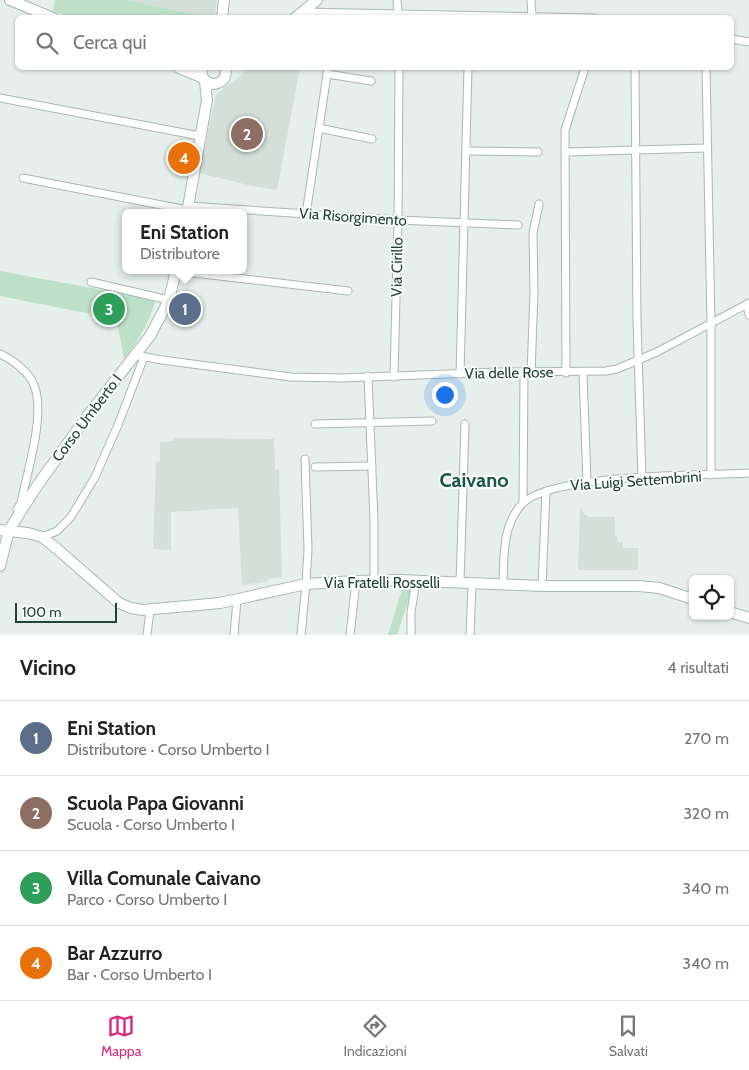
<!DOCTYPE html>
<html lang="it">
<meta charset="utf-8">
<style>
body{margin:0;font-family:Cabin,sans-serif;background:#f2f2f2;color:#222}
.controls{position:absolute;right:15px;bottom:15px;display:grid;overflow:hidden;border-radius:8px;box-shadow:0 1px 4px #0004}
.controls button{width:45px;height:45px;display:grid;place-items:center;padding:0;border:0;border-bottom:1px solid #e0e0e0;background:#fff;color:#222;font:25px sans-serif}
.scale{position:absolute;left:15px;bottom:12px;width:102px;box-sizing:border-box;padding-left:5px;border:2px solid #24423a;border-top:0;font-size:14px;line-height:18px;white-space:nowrap;color:#24423a;-webkit-text-stroke:4px #f7fbf9;paint-order:stroke}
.you{position:absolute;left:444px;top:394px;width:18px;height:18px;margin:-12px;border:4px solid #fff;border-radius:50%;background:#1a73e8;box-shadow:0 0 0 8px #1a73e833}
.badge{display:grid;place-items:center;width:32px;height:32px;border-radius:50%;background:#db2777;color:#fff;font-size:16px;font-weight:700}
.pin{position:absolute;translate:-50% -50%;border:2px solid #fff;box-shadow:0 1px 5px #0006}
.popup{position:absolute;left:122px;top:209px;width:125px;height:65px;box-sizing:border-box;display:grid;place-content:center;border-radius:8px;background:#fff;filter:drop-shadow(0 1px 4px #0005);font-size:16px;white-space:nowrap;color:#767676}
.popup b{font-size:19px;color:#222}
.popup::after{content:'';position:absolute;left:50%;top:100%;margin-left:-10px;border:10px solid transparent;border-top-color:#fff}
.list{margin:0;padding:0;list-style:none}
h2{display:flex;justify-content:space-between;align-items:center;height:65px;margin:0;padding:0 20px;font-size:21px}
h2 small{font-size:16px;font-weight:400;color:#767676}
.list li{display:grid;grid-template-columns:32px 1fr auto;gap:15px;align-items:center;box-sizing:border-box;height:75px;padding:0 20px;border-top:1px solid #e0e0e0}
.list b{display:block;font-size:19px;white-space:nowrap}
.list p{margin:0;font-size:16px;white-space:nowrap;color:#767676}
.list em{font-size:16px;font-style:normal;color:#767676}
.icon{flex:none;width:28px;height:28px;fill:none;stroke:currentColor;stroke-width:2;stroke-linecap:round;stroke-linejoin:round}
.map{position:relative;flex:none;width:749px;height:635px;overflow:hidden}
.search{position:absolute;background:#fff;box-shadow:0 1px 4px #0004;left:15px;right:15px;top:15px;height:55px;display:flex;align-items:center;gap:12px;box-sizing:border-box;padding:0 18px;border-radius:8px;color:#767676;font-size:19px}
.sheet{height:365px;background:#fff}
nav{display:flex;justify-content:space-around;align-items:center;box-sizing:border-box;height:70px;border-top:1px solid #e0e0e0;background:#fff;font-size:14px;color:#767676}
nav a{display:grid;justify-items:center;gap:2px}
nav .on{color:#db2777}
.map>svg:first-child{display:block}
</style>
<div class="map">
<svg width="749" height="635" viewBox="0 0 749 635">
<rect width="100%" height="100%" fill="#e6efeb"/>
<g fill="#d4dfda">
<polygon points="126,0 217,0 215,17 205,18"/>
<polygon points="250,68 300,68 277,190 252,186 199,173 216,95"/>
<polygon points="175,438 274,439 275,469 279,470 282,577 268,579 267,582 242,585 238,508 171,512 171,550 153,549 156,462 160,461 160,442 174,441"/>
<polygon points="580,506 585,515 589,517 615,517 615,536 617,536 617,542 623,542 623,548 638,548 638,570 578,570"/>
</g>
<g fill="#bfe0c8">
<polygon points="55,0 126,0 205,17 69,17 53,11"/>
<path d="M0,271L156,300C148,324 139,340 124,359L118,327L106,317L0,296Z"/>
<polygon points="402,589 412,589 397,635 388,635"/>
</g>
<g fill="none" stroke-linecap="round" stroke-linejoin="round">
<g stroke="#a8b8b2" stroke-width="9">
<g id="street">
<polyline points="397,0 398,13"/>
<polyline points="531,0 532,15"/>
<polyline points="303,12 594,18"/>
<polyline points="732,39 749,42"/>
<polyline points="635,68 637,321 642,478"/>
<polyline points="706,68 711,324 711,475"/>
<polyline points="327,74 371,81"/>
<polyline points="0,98 200,136"/>
<polyline points="319,128 372,139"/>
<polyline points="466,151 538,152"/>
<polyline points="566,152 707,148"/>
<polyline points="23,178 187,210"/>
<polyline points="188,206 398,220 518,225"/>
<polyline points="306,214 328,68"/>
<polyline points="176,271 348,291"/>
<polyline points="91,282 169,300"/>
<polyline points="747,304 749,315"/>
<path d="M0,354C12,359 29,372 34,385C46,414 27,472 21,503L17,509"/>
<polyline points="135,355 162,360 291,377 342,378 499,372 606,371 617,369 657,352 749,303"/>
<polyline points="531,372 534,293 533,233 539,204"/>
<polyline points="566,373 565,130 585,68"/>
<polyline points="583,373 587,482"/>
<polyline points="460,374 468,68"/>
<polyline points="368,376 374,520 374,580"/>
<polyline points="394,377 398,220 399,68"/>
<polyline points="315,424 432,421"/>
<polyline points="315,467 372,466"/>
<polyline points="523,503 524,372"/>
<polyline points="42,537 57,531 71,517 95,477 118,425 144,357"/>
<polyline points="460,583 465,424"/>
<path d="M503,585C504,557 502,527 521,505C548,473 704,476 749,473"/>
<polyline points="542,586 546,491"/>
<polyline points="147,635 150,610"/>
<polyline points="234,635 237,600"/>
<polyline points="301,635 306,584 308,549 305,459"/>
<polyline points="350,635 356,581"/>
<polyline points="411,635 411,612 416,581"/>
<polyline points="470,635 472,584"/>
</g>
</g>
<g stroke="#a4bbb3" stroke-width="12">
<g id="secondary">
<polyline points="10,0 53,18"/>
<polyline points="222,18 224,0"/>
<polyline points="295,18 317,0"/>
<polyline points="179,68 203,78"/>
<path d="M202,68C200,76 204,82 212,84C222,84 228,77 225,68"/>
<polyline points="187,213 207,100 205,81"/>
<polyline points="0,530 28,533 42,537 56,548 119,603 131,608 143,610 220,603 306,584 356,581 400,580 542,586 639,586 659,588 693,599"/>
<polyline points="0,566 9,530 37,486 88,415 150,336 169,300 176,270"/>
<polyline points="730,612 749,618"/>
</g>
</g>
<use href="#street" stroke="#fff" stroke-width="7"/>
<use href="#secondary" stroke="#fff" stroke-width="10"/>
</g>
<g text-anchor="middle" dominant-baseline="central" stroke-width="4" stroke-linejoin="round" paint-order="stroke">
<g font-size="15" fill="#24423a" stroke="#f7fbf9">
<text transform="translate(353 217) rotate(4)">Via Risorgimento</text>
<text transform="translate(397 267) rotate(-89)">Via Cirillo</text>
<text transform="translate(509 373) rotate(-1)">Via delle Rose</text>
<text transform="translate(87 418) rotate(-53)">Corso Umberto I</text>
<text transform="translate(636 481) rotate(-4)">Via Luigi Settembrini</text>
<text x="382" y="583">Via Fratelli Rosselli</text>
</g>
<g font-size="20" font-weight="bold" fill="#1f5548" stroke="#f7fbf9">
<text x="474" y="480">Caivano</text>
</g>
</g>
</svg>
<div class="controls">
<button><svg class="icon" aria-label="locate" viewBox="0 0 24 24"><circle cx="12" cy="12" r="6"/><path d="M12 2v4M12 18v4M2 12h4M18 12h4"/></svg></button>
</div>
<div class="scale">100 m</div>
<div class="you"></div>
<div class="pin badge" style="left:185px;top:309px;background:#5c6f8a">1</div>
<div class="popup"><b>Eni Station</b>Distributore</div>
<div class="pin badge" style="left:247px;top:134px;background:#8d6e63">2</div>
<div class="pin badge" style="left:109px;top:309px;background:#2e9e5b">3</div>
<div class="pin badge" style="left:184px;top:158px;background:#e8710a">4</div>
<div class="search"><svg class="icon" aria-label="search" viewBox="0 0 24 24"><circle cx="10" cy="10" r="6"/><path d="M15 15l6 6"/></svg>Cerca qui</div>
</div>
<section class="sheet">
<h2>Vicino<small>4 risultati</small></h2>
<ul class="list">
<li><span class="badge" style="background:#5c6f8a">1</span><div><b>Eni Station</b><p>Distributore · Corso Umberto I</p></div><em>270 m</em></li>
<li><span class="badge" style="background:#8d6e63">2</span><div><b>Scuola Papa Giovanni</b><p>Scuola · Corso Umberto I</p></div><em>320 m</em></li>
<li><span class="badge" style="background:#2e9e5b">3</span><div><b>Villa Comunale Caivano</b><p>Parco · Corso Umberto I</p></div><em>340 m</em></li>
<li><span class="badge" style="background:#e8710a">4</span><div><b>Bar Azzurro</b><p>Bar · Corso Umberto I</p></div><em>340 m</em></li>
</ul>
</section>
<nav>
<a class="on"><svg class="icon" aria-label="map" viewBox="0 0 24 24"><path d="M3 6l6-2 6 2 6-2v14l-6 2-6-2-6 2zM9 4v14M15 6v14"/></svg>Mappa</a>
<a><svg class="icon" aria-label="directions" viewBox="0 0 24 24"><path d="M12 3l9 9-9 9-9-9zM9 14v-3h6M13 9l2 2-2 2"/></svg>Indicazioni</a>
<a><svg class="icon" aria-label="saved" viewBox="0 0 24 24"><path d="M7 4h10v16l-5-4-5 4z"/></svg>Salvati</a>
</nav>
